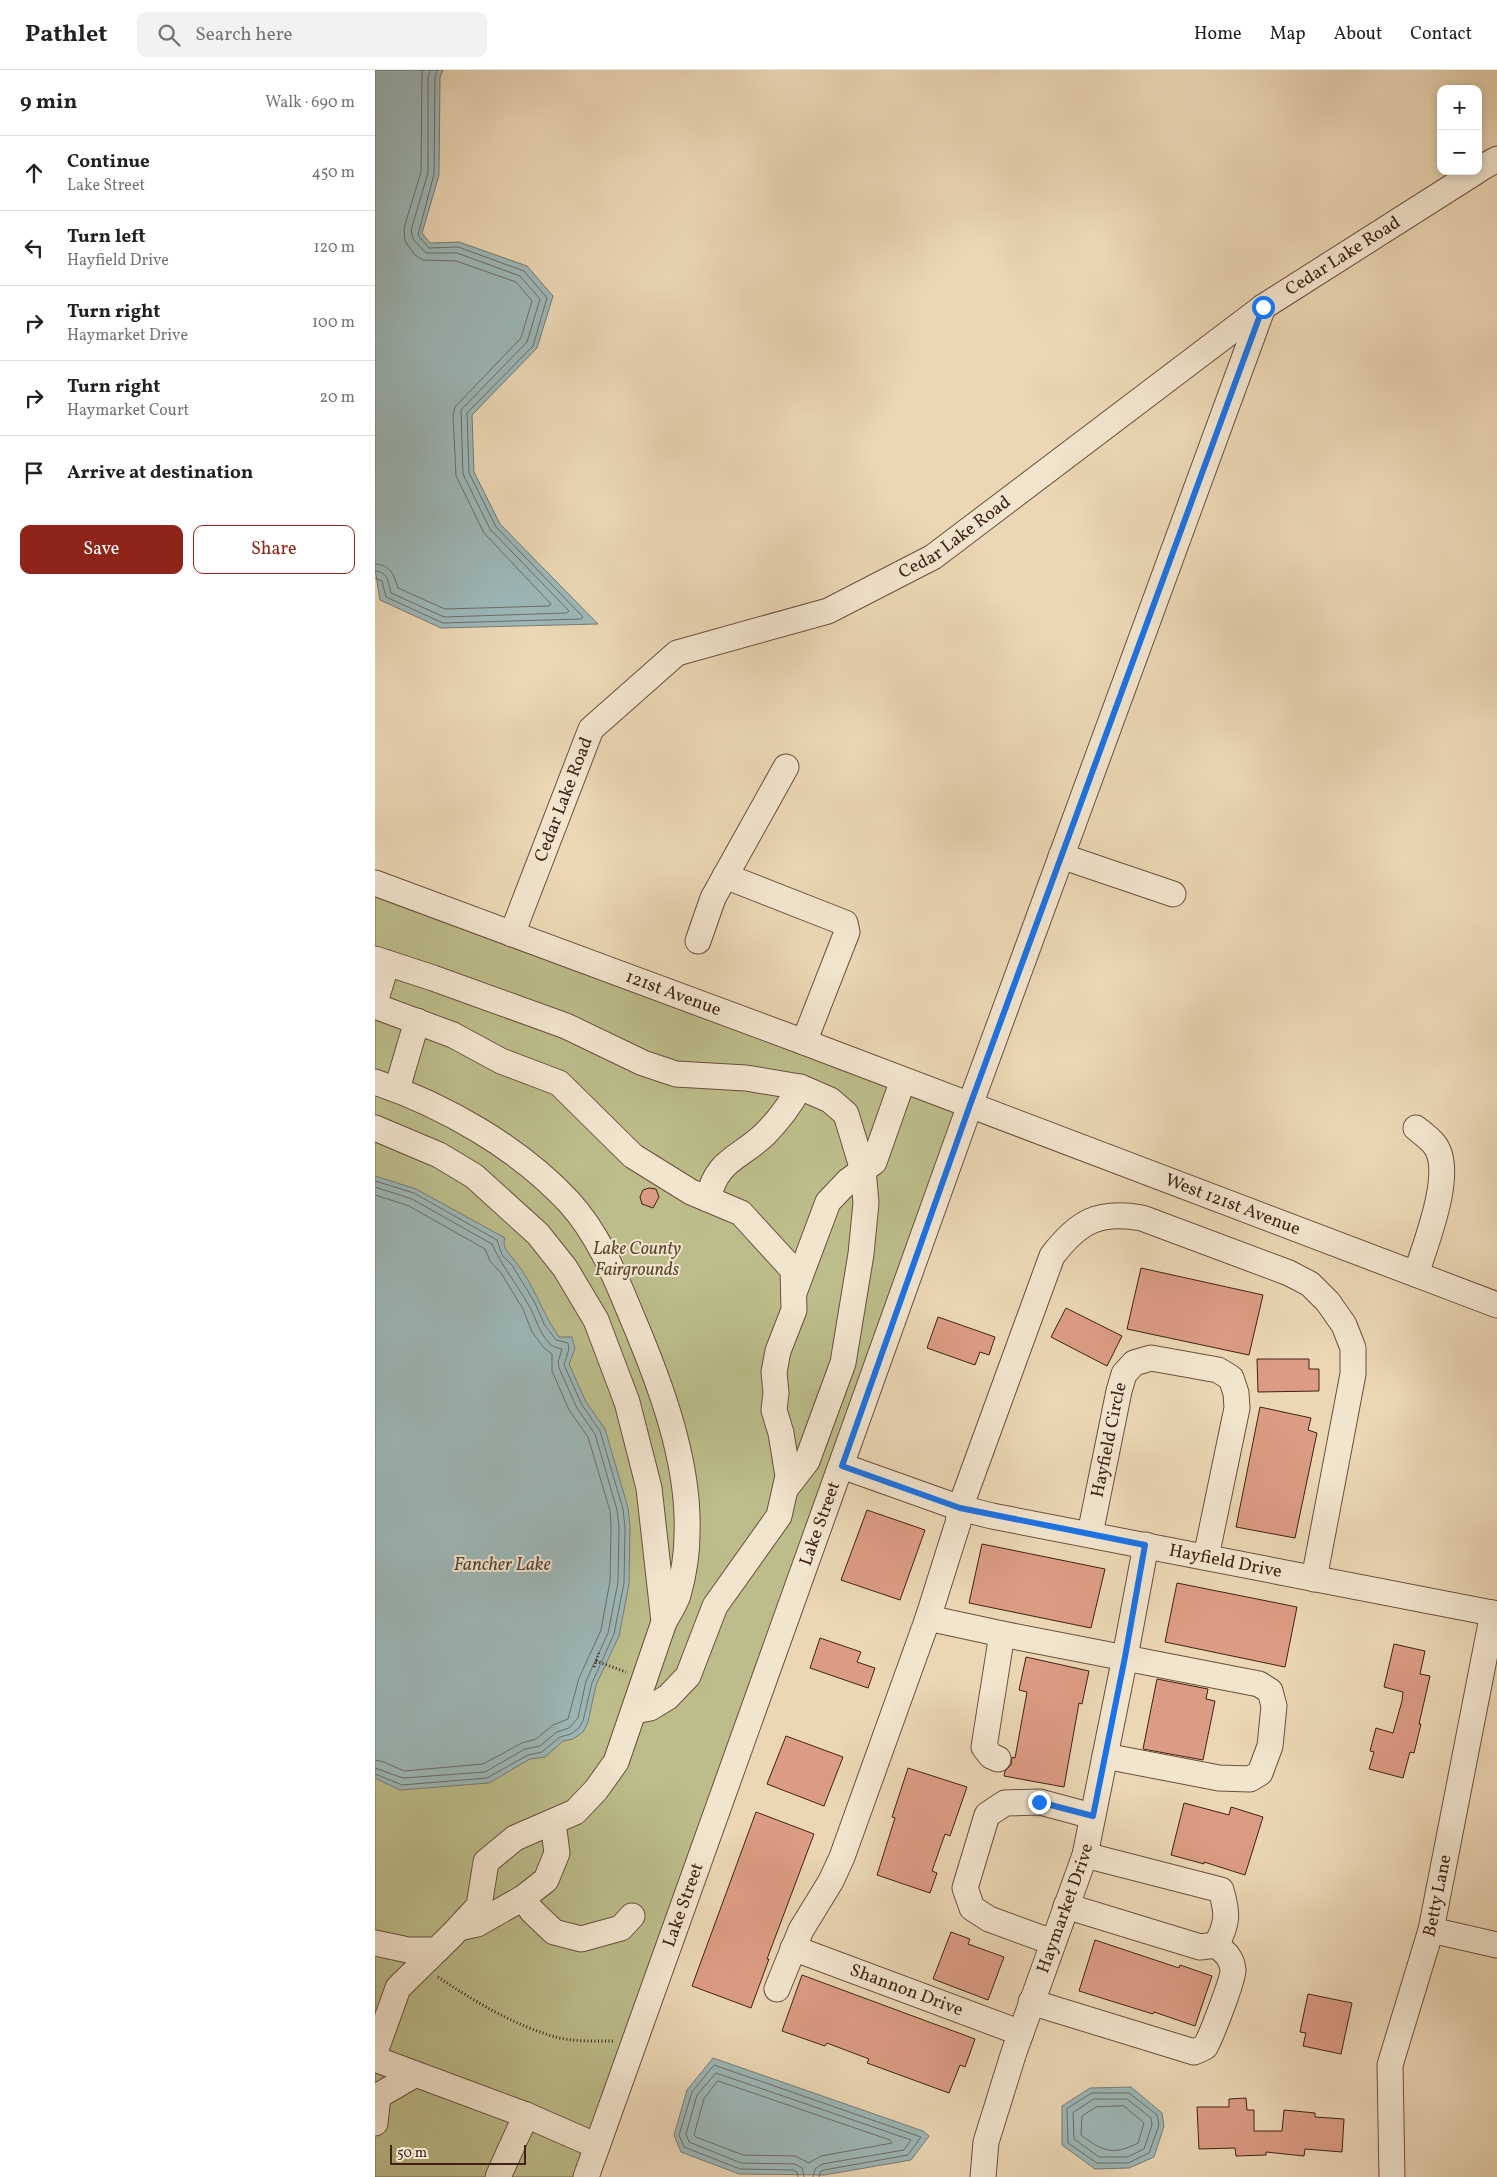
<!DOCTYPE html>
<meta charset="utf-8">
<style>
body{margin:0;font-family:Vollkorn,serif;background:#f2f2f2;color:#202124}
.controls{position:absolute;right:15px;top:15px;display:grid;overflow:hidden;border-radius:10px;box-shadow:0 2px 8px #0003}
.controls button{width:45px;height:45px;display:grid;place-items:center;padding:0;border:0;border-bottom:1px solid #e0e0e0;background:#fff;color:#202124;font:25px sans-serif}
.scale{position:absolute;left:15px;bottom:12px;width:136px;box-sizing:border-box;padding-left:5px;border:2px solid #402216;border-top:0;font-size:14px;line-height:18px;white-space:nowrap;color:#402216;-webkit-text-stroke:4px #f2e5ce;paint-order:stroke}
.stop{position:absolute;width:15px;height:15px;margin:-11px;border:4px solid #1a73e8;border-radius:50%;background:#fff}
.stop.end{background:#1a73e8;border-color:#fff;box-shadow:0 1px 5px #0008}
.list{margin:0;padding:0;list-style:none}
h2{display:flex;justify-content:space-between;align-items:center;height:65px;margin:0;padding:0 20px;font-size:21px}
h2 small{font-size:16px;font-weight:400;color:#757577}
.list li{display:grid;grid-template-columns:32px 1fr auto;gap:15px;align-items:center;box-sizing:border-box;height:75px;padding:0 20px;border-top:1px solid #e0e0e0}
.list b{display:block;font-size:19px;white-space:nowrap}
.list p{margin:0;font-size:16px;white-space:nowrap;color:#757577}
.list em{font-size:16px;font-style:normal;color:#757577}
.actions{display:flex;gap:10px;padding:15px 20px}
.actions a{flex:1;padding:11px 0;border:1px solid #8f2418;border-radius:10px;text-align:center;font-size:18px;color:#8f2418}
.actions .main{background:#8f2418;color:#fff}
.icon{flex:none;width:28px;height:28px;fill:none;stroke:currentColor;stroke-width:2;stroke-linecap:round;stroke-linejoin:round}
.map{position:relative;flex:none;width:1122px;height:2107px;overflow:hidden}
header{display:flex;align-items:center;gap:30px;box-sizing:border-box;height:70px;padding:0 25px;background:#fff;border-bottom:1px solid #e0e0e0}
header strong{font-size:24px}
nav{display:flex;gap:28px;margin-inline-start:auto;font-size:18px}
.search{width:350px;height:45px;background:#f2f2f2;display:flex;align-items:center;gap:12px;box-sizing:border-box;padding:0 18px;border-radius:10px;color:#757577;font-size:19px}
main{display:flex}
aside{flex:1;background:#fff}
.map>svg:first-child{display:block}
</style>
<header>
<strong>Pathlet</strong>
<div class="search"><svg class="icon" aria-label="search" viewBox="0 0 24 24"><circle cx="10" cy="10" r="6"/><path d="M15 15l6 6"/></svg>Search here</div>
<nav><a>Home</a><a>Map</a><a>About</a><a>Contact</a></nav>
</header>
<main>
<aside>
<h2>9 min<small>Walk · 690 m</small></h2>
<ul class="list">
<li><svg class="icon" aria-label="ahead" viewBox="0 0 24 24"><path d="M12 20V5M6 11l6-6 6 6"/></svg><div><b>Continue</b><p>Lake Street</p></div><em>450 m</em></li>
<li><svg class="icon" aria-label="left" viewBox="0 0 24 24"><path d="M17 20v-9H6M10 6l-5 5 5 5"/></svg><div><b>Turn left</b><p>Hayfield Drive</p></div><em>120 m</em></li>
<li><svg class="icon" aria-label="right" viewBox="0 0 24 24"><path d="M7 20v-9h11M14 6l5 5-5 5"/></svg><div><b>Turn right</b><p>Haymarket Drive</p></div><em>100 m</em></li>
<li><svg class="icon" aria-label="right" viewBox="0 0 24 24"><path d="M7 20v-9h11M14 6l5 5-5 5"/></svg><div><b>Turn right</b><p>Haymarket Court</p></div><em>20 m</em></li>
<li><svg class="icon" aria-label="arrive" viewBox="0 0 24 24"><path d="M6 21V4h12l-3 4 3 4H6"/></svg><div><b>Arrive at destination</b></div></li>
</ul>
<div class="actions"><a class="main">Save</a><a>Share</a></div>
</aside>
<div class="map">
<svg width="1122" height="2107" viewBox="0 0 1122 2107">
<rect width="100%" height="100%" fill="#ebd7b4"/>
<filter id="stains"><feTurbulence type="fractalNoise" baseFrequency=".004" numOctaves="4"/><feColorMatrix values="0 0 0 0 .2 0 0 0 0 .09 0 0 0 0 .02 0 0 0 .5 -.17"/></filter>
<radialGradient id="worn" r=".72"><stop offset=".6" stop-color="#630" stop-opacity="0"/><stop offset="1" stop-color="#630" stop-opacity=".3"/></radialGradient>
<polygon fill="#bcbd8a" stroke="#7e7050" points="0,810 595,1035 208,2107 0,2107"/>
<g fill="#9cb7b7" stroke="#777b77">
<polygon points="0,0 68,0 65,7 64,105 47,163 55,173 84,172 152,196 178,226 162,278 97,345 99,402 125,454 223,554 66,558 5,530 0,499"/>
<path d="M0,1106L41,1119L130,1168C126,1178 135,1184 140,1191C159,1214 167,1243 184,1267H197L200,1279L194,1294L211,1332L230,1359L253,1438L255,1456L254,1514L244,1566L221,1615L213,1652L208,1662L198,1669L188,1671L170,1687L155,1689L114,1713L25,1720L0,1708Z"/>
<polygon points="338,1988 548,2061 554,2066 536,2090 449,2105 364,2104 306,2082 299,2065 312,2020"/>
<polygon points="756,2017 787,2043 789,2056 779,2087 754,2098 720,2099 687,2075 687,2036 715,2018"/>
</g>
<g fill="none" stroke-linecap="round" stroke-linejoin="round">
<g stroke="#6e6c66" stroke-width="1">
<path d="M0,494C16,495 19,505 23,518L70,539L174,536L176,534L109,463L81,406L78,345L80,337L146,268L157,231L141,212L81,191L48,190L40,185L30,171L29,158L46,102L47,0"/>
<path d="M0,501C14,502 13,513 16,523L69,547L191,543L194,541L115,459L88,404L86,340L152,272L165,229L145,206L82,183H51L38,169L36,160L53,103V7L55,0"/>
<polyline points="0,508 7,511 11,527 68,553 206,549 208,547 121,457 94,403 92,343 158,276 172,228 149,201 83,177 54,178 43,165 59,104 60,7 62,0"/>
<polyline points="0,1111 39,1123 122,1170 127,1185 137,1195 160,1233 169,1254 181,1270 193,1273 194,1279 189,1295 207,1335 225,1361 248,1439 250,1457 249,1513 239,1564 217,1613 208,1651 204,1658 196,1664 185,1667 167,1682 153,1685 112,1708 27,1715 0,1704"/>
<path d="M0,1117L37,1129L117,1174C126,1195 141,1213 153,1234C161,1247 164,1264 176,1275C179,1277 183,1278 187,1279L183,1292L184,1298L202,1338L220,1364L242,1440L244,1457L243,1512L233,1563L211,1611L203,1648L194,1658L182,1662L165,1676L150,1679L110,1702L28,1708L0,1698"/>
<polyline points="0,1125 34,1136 110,1179 115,1191 126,1203 148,1239 157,1262 169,1278 177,1284 177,1301 194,1340 213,1367 235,1441 236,1457 235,1511 226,1560 204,1608 193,1649 178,1655 161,1669 147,1673 108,1694 29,1701 9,1692 0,1690"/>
<polygon points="343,2011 515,2070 517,2073 446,2086 434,2093 420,2086 368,2085 321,2067 319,2065 329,2029"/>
<polygon points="717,2023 754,2023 782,2045 784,2055 774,2083 753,2093 722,2093 693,2073 692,2039"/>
<polygon points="719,2029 752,2029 776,2048 777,2055 769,2079 752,2087 724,2087 699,2069 698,2043"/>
<path d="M749,2036L769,2053L763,2073C738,2086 727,2081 706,2065L707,2046L721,2037Z"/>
<polyline points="423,2107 422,2102 418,2100 365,2099 309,2077 304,2065 317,2022 339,1995 546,2067 533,2085 449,2100 445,2102 444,2107"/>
<polyline points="429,2107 427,2098 420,2094 366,2093 314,2072 311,2064 322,2025 341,2003 536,2070 529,2080 447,2094 440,2099 438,2107"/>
</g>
</g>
<g fill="#dc9c83" stroke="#402216">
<polygon points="274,1118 281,1119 284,1127 278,1138 267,1134 265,1127 268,1120"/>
<polygon points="766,1198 888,1225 874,1285 752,1259"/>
<polygon points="691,1238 747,1266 732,1296 676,1267"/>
<polygon points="563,1247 620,1267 614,1285 605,1282 600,1295 552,1278"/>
<polygon points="882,1289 934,1289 934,1299 944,1299 944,1321 883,1322"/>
<polygon points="885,1337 936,1348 933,1360 942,1363 920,1468 861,1457"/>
<polygon points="492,1440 550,1460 525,1530 466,1510"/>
<polygon points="607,1474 730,1499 716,1558 594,1533"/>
<polygon points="802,1513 922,1537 910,1597 790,1572"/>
<polygon points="445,1568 486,1582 482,1592 500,1598 493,1618 435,1598"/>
<polygon points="1019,1574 1050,1581 1045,1604 1055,1606 1044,1654 1046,1654 1039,1683 1035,1682 1028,1708 994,1699 999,1682 995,1681 1001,1658 1018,1663 1027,1631 1028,1622 1009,1617"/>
<polygon points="651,1587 714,1601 707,1634 704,1633 689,1717 629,1706 630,1701 636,1695 637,1687 640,1688 652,1622 644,1620"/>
<polygon points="782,1609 833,1619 831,1629 840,1631 828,1690 768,1679"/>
<polygon points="411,1666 468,1687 449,1736 392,1714"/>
<polygon points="533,1698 592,1717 575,1766 570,1764 557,1801 562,1803 555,1823 502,1805 520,1748 517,1747"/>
<polygon points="809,1733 854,1745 856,1737 888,1747 870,1805 829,1792 829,1794 796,1785"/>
<polygon points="381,1742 439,1764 392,1889 394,1889 376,1938 317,1916"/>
<polygon points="576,1862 595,1869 593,1874 629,1887 613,1930 558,1909"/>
<polygon points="720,1870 804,1898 805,1895 837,1906 820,1956 779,1942 778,1944 704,1921"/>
<polygon points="427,1905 600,1969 590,1997 585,1995 574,2023 492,1993 494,1989 452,1973 450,1976 407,1961"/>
<polygon points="933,1924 977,1933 966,1984 928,1976 931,1963 925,1962"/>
<polygon points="871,2028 872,2040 879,2040 879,2061 907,2061 909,2040 940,2043 940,2047 969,2049 967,2082 930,2079 929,2086 891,2082 891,2085 861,2086 860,2078 824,2079 822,2037 854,2037 854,2029"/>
</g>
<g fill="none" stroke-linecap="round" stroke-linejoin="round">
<g stroke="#6b4f3e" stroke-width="27">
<g id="minor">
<polyline points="1103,100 1122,89"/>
<polyline points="686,786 798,824"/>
<polyline points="350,806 470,853 472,862 429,972"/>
<path id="s1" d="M0,813L429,972L1122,1235"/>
<path id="s2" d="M137,864L216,659L302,583L453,541L558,487L888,237L1102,101"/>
<polyline points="323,871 338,828 411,697"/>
<polyline points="0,889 58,908 191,956 268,993 301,1004 371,1008 425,1017 455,1030 471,1044 488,1100 491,1133 486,1184 468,1293 432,1391 411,1418"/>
<polyline points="0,932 12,893"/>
<polyline points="0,936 78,965 126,991 184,1013 258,1086 316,1122 366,1143 418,1200 419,1240 403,1281 399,1302 401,1323 399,1340 406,1363 413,1406 404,1446 340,1536 313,1606 293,1627 275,1638 259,1641"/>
<path d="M0,1012C69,1035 144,1078 194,1132C224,1165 240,1206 257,1247C285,1313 315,1392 312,1465C312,1484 308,1507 303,1525C300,1534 294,1543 289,1552"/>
<polyline points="22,1019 42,951"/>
<polyline points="0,1058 64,1085 99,1106 163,1164 190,1198 221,1250 252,1332 274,1418 289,1552 241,1692 221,1720 200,1742 140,1768 111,1792 104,1836 77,1865 23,1918 0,1982"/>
<path d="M333,1129C342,1089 364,1089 390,1064C404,1050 415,1035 425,1017"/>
<path d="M1041,1204C1050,1175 1081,1100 1059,1074C1054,1068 1047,1063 1041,1058"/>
<polyline points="420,1220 453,1132 473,1111 499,1092 528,1010"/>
<path id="s3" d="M467,1396L585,1438L617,1446L1122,1544"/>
<path id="s4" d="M715,1464L744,1321L749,1304L759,1293L776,1288L843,1300L856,1308L861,1323L862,1338L831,1487"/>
<polyline points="553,1548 627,1564 884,1614 895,1621 899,1636 895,1676 885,1703 875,1709 844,1708 730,1686"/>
<polyline points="623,1689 616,1686 609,1677 627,1564"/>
<polyline points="148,1828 157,1841 179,1862 206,1869 246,1858 257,1846"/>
<path d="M691,1836L825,1877L841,1875C853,1853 853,1844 846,1820L710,1785"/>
<polyline points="88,1857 102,1854 148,1828 171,1810 182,1783 178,1752"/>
<polyline points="1056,1860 1122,1875"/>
<polyline points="677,1872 614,1849 597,1838 590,1818 612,1745 630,1733 665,1732 717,1746"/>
<polyline points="0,1873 33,1880 62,1880"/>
<path id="s5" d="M418,1878L646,1963"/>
<path d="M402,1919L426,1860L456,1811L467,1787L553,1548L583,1453L585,1438L677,1186C703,1152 723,1140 767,1148L914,1203L935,1214L953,1232L969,1255L978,1278V1304L939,1509"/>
<path d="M656,1932L819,1982L830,1977C836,1967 858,1910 858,1900C857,1888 850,1882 841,1875"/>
<polyline points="0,1989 151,2045 222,2076"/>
<polyline points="0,2053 3,2026 39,2005"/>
<polyline points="123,2107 151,2045"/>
<path id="s6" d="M211,2107L595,1035L888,237"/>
<path id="s7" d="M608,2107L611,2072L639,1982L710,1785L750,1587L771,1475"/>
<path id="s8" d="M1017,2107L1015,1995L1056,1860L1118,1543"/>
</g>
</g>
<g stroke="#402216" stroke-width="3" stroke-dasharray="1 2.5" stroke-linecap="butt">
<polyline points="221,1591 251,1602"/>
<polyline points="219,1597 224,1583"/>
<path d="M63,1907C99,1931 135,1953 177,1966C196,1972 219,1971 239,1971"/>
</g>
<use href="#minor" stroke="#f2e5ce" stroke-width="25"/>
</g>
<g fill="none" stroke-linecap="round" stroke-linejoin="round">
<polyline stroke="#1a73e8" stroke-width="6" points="664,1732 718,1746 750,1587 770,1475 585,1438 467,1396 595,1035 888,237"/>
</g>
<g text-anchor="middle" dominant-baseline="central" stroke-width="4" stroke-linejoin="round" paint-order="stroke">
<g font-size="18" fill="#402216" stroke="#f2e5ce">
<text stroke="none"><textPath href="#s2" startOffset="1118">Cedar Lake Road</textPath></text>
<text stroke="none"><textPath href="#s2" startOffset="638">Cedar Lake Road</textPath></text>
<text stroke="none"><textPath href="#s2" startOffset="144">Cedar Lake Road</textPath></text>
<text stroke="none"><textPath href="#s1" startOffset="318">121st Avenue</textPath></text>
<text stroke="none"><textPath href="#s1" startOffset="916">West 121st Avenue</textPath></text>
<text stroke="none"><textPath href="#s4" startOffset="96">Hayfield Circle</textPath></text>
<text stroke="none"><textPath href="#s6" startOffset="694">Lake Street</textPath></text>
<text stroke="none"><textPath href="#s3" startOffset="396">Hayfield Drive</textPath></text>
<text stroke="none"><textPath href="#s8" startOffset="288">Betty Lane</textPath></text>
<text stroke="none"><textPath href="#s6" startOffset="289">Lake Street</textPath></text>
<text stroke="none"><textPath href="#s7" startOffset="282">Haymarket Drive</textPath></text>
<text stroke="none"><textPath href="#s5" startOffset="121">Shannon Drive</textPath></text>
</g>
<g font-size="18" font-style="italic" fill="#5f4933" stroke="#f2e5ce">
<text x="262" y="1179">Lake County<tspan x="262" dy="21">Fairgrounds</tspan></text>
</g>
<g font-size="19" font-style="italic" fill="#57473e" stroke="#f2e5ce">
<text x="127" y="1495">Fancher Lake</text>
</g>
</g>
<rect width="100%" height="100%" filter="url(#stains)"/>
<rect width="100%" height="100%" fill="url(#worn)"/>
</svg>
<div class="controls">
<button>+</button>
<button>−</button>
</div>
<div class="scale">50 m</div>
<div class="stop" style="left:888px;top:237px"></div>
<div class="stop end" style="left:664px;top:1732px"></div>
</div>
</main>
